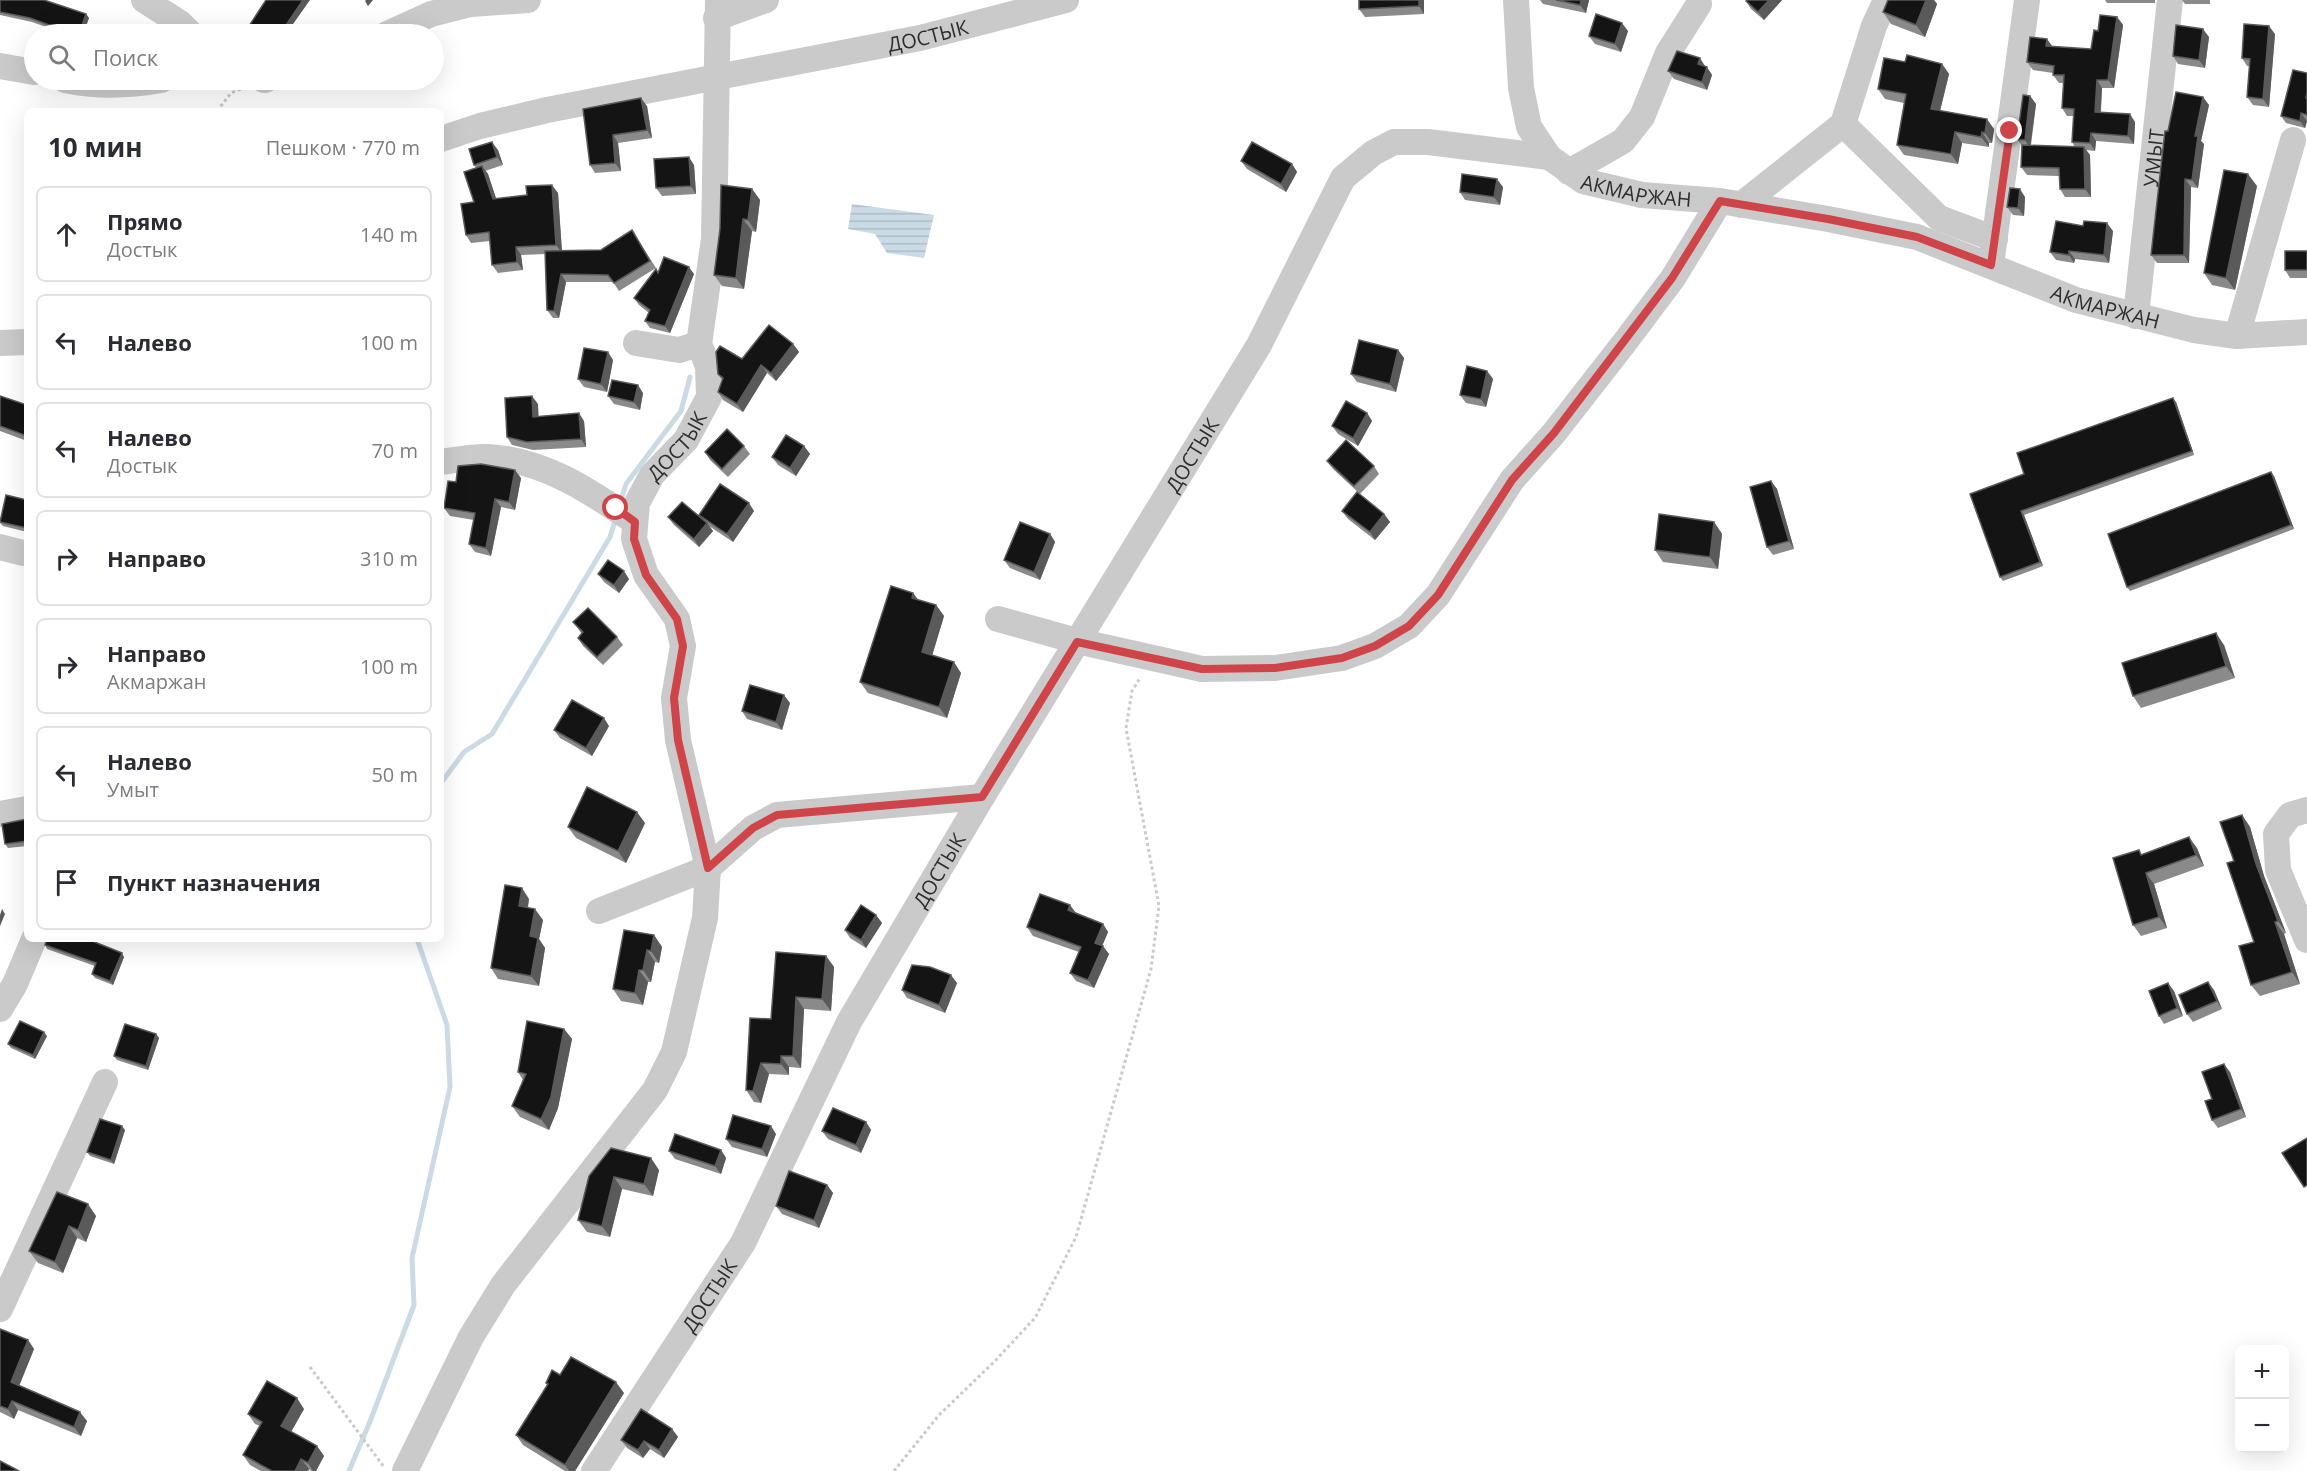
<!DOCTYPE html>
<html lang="ru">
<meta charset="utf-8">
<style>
body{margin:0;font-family:"Open Sans",sans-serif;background:#f2f2f3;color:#2b2b33}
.controls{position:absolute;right:18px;bottom:18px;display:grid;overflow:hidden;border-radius:9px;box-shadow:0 6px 24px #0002}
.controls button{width:54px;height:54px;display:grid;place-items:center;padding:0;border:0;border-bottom:2px solid #e1e1e2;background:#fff;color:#2b2b33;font:30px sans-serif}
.stop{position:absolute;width:18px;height:18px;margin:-14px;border:4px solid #cf4449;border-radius:50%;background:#fff}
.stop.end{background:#cf4449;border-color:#fff;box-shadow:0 2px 6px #0008}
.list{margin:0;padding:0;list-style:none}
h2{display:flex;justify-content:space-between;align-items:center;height:78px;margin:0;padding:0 24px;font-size:26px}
h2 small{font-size:20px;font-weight:400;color:#7c7c81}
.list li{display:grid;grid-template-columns:39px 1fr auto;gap:18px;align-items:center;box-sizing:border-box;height:96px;margin:0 12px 12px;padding:0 12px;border:2px solid #e1e1e2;border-radius:9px}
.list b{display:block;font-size:22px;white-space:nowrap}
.list p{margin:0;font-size:20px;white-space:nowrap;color:#7c7c81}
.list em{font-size:20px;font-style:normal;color:#7c7c81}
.icon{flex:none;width:33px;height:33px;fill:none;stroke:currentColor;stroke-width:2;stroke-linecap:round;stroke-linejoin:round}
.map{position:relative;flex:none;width:2307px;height:1471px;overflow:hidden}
.search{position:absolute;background:#fff;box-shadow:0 6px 24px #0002;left:24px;top:24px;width:420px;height:66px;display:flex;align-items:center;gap:15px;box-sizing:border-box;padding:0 21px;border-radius:33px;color:#7c7c81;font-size:22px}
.panel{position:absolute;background:#fff;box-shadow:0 6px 24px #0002;left:24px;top:108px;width:420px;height:834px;border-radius:9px}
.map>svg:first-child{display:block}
</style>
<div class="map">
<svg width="2307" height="1471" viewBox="0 0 2307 1471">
<defs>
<pattern id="water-rules" width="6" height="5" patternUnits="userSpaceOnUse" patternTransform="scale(1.5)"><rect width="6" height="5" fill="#cadbe6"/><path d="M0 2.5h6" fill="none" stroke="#aebcc6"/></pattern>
</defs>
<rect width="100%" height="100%" fill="#fff"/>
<polygon fill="url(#water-rules)" points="852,204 934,215 924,258 887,253 875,234 848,229"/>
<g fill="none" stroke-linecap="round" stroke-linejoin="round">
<g stroke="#cadbe6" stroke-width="5">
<polyline points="620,503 626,484 681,411 690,377"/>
<polyline points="441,783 464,752 492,734 610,537 616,518"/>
<polyline points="349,1471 371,1419 414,1305 412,1258 450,1087 447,1025 417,939"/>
</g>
<g stroke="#cacaca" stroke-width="3" stroke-dasharray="3 3" stroke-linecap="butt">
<polyline points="217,111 231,93 246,87"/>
<polyline points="310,1367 384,1467"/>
<polyline points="894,1471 939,1415 995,1361 1035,1318 1076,1237 1151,969 1159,906 1126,728 1132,691 1140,678"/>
</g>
<g stroke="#cacaca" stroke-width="26">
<polyline points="144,0 180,23 191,34"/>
<path id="s1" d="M1516,0L1521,88L1529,127L1549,157L1583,181L1642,195L1720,201L1828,219L1917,237L2076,300L2194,330L2237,336L2307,332"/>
<polyline points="716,18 766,0"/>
<polyline points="387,34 431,14 471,4 528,0"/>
<polyline points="0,66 34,72"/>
<path d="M65,80C98,87 128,86 161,80"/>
<polyline points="264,80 265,80"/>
<polyline points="1843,124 1939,218 1995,239"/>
<path id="s2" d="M441,139L480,126L547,110L920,38L1066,0"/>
<polyline points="1569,172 1623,141 1642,117 1668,53 1699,4"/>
<polyline points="1741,205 1843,124 1874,26 1886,0"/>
<polyline points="1991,265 2027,0"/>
<path id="s3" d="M2136,316L2170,0"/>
<polyline points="2237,336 2293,140"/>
<polyline points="0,343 27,342"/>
<polyline points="636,343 679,350 699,344"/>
<path d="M441,462C456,460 473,456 488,457C544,460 590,491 635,522"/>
<polyline points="0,547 23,553"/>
<polyline points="998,619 1077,641 1202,669 1275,668 1342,658 1375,646 1409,626 1438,595 1512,480 1554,433 1625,342 1673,278 1720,201"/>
<polyline points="2307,810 2290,815 2276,834 2278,870 2307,940"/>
<polyline points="0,814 27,809"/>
<polyline points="599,911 708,868 753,828 777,815 982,797"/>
<polyline points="0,1009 15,984 34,939"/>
<polyline points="0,1309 105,1082"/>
<path id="s4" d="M405,1471L471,1337L503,1285L655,1090L674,1052L705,918L708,868L678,740L674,698L683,646L677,619L646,575L634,539L637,503L652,475L686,440L709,397L708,366L699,344L714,239L718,0"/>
<path id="s5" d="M594,1471L743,1243L849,1022L982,797L1259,345L1343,178L1373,153L1394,142H1428L1549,157"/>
</g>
</g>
<g fill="#8a8a8a">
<polygon points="0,0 86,14 89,18 83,34 66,34 32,22 0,15"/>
<polygon points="1359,0 1424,0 1424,14 1365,17 1359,9"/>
<polygon points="1540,0 1589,0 1586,13 1543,4"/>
<polygon points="1782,0 1764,20 1751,9 1746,1"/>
<polygon points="1888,0 1934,0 1937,4 1925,37 1891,24 1883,12"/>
<polygon points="2105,0 2155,0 2155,3 2107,3"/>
<polygon points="2182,0 2210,0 2210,4 2185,4"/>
<polygon points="2117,17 2123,25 2114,88 2102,88 2101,112 2135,122 2134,144 2096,141 2095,151 2086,150 2090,155 2091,197 2065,197 2060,189 2059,176 2027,175 2021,167 2022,146 2017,139 2030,96 2036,104 2031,145 2075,147 2072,142 2074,116 2067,116 2062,108 2064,83 2059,83 2053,75 2053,73 2033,70 2027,62 2052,46 2091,49 2098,31"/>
<polygon points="1628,31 1621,52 1595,44 1589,36"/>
<polygon points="2275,34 2269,107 2253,105 2247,97 2250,66 2247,66 2242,58"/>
<polygon points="2209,37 2205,68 2178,64 2173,56"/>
<polygon points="1905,62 1942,64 1949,74 1940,111 1994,129 1992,143 1989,143 1989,147 1962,143 1958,164 1904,155 1897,145 1904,103 1885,99 1878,89"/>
<polygon points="1705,66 1712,75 1707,90 1674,79 1668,71"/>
<polygon points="2307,73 2307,121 2305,128 2286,123 2281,116"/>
<polygon points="2209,105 2201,141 2204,144 2198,188 2191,187 2189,263 2157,263 2151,255 2168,131"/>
<polygon points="647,106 652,138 618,143 621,171 595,173 590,165 583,109"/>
<polygon points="498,150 503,165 485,171 488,174 496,199 558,193 562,251 601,250 637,238 656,268 619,291 613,282 566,282 559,318 553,318 547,310 546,254 521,255 523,270 498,273 492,265 490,241 471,243 466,235 474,202 476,168 474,165"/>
<polygon points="1241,161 1292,164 1297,172 1286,192 1247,169"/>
<polygon points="694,165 696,194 662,196 656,188"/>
<polygon points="2257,186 2235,290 2212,285 2204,273"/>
<polygon points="1503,187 1500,205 1465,200 1460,192"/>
<polygon points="752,189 760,200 756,232 752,231 744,289 722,286 714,275"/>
<polygon points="2025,197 2024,216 2013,215 2007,207"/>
<polygon points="2113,231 2109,263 2075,259 2074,263 2056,260 2050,252"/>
<polygon points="2307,251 2307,278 2290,278 2285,270"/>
<polygon points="658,273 694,274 670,333 650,328 645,321 649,313 639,305 634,298"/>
<polygon points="793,344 799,352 776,381 767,373 743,412 723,400 718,392 722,380 718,374 742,359"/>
<polygon points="1398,350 1404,358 1396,392 1357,382 1351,374"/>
<polygon points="613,360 607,392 584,387 578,379"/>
<polygon points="1487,371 1493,379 1486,407 1466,403 1460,395"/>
<polygon points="643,393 640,410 614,404 608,396"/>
<polygon points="0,396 27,405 27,441 0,431"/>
<polygon points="2176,402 2194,455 2024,515 2043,566 2003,581 2000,577 2024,474"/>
<polygon points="538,404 538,416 584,421 586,447 533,450 512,445 507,437"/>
<polygon points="1367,413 1372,421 1358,446 1338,434 1332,426"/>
<polygon points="744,446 750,454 728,477 710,460 705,452"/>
<polygon points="804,446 810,454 796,476 778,465 772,457"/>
<polygon points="1327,461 1374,466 1379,474 1360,494 1333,469"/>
<polygon points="2274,476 2294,529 2130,591 2127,587"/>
<polygon points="521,478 515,510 501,507 491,556 475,552 469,544 474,520 450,516 444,508 456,482"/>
<polygon points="1771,481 1777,489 1794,549 1773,555 1767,547"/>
<polygon points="27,500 27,532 3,526 0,523"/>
<polygon points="754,511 733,542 709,526 713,531 699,547 674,525 668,517 701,518 699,515"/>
<polygon points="1342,511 1384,514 1390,522 1375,540 1348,519"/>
<polygon points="1714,522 1722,534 1718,569 1663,562 1655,550"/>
<polygon points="1050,534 1055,542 1040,580 1010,568 1004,560"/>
<polygon points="598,574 629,579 619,593 604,582"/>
<polygon points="913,593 919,601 936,605 944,616 932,655 961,673 947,718 868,693 860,682"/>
<polygon points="573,622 617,637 623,645 603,665 583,646 578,638 582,634"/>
<polygon points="2224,645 2235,678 2141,708 2133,696"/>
<polygon points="790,703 782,730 747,719 742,711"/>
<polygon points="609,726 592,756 560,738 554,730"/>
<polygon points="2242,815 2250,827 2264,876 2286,933 2284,934 2300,984 2260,996 2251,985 2254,942 2234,861"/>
<polygon points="27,819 27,846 8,848 5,844"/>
<polygon points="645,823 626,863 576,838 568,827"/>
<polygon points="2197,848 2204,866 2154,884 2167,928 2141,936 2133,925 2142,854"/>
<polygon points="529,899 528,908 543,920 539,939 545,948 539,986 498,979 491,968"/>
<polygon points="1076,913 1103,924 1108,932 1102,946 1109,954 1094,988 1076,981 1070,973 1079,952 1033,936 1027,927"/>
<polygon points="876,915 882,923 866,948 850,938 845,930"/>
<polygon points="654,935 662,947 659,963 655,962 651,982 648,982 643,1005 621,1001 613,989"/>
<polygon points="45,945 124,957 113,985 95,978 92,974 95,966 47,949"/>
<polygon points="826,956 834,967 831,1011 804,1009 801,1068 789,1067 789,1075 769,1074 761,1103 754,1102 746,1090 771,1019"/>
<polygon points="957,983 945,1013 907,998 902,990"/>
<polygon points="2214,990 2222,1009 2193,1022 2187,1014"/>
<polygon points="2174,991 2183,1016 2164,1024 2159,1016"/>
<polygon points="564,1029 572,1039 558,1108 549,1130 520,1117 512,1106 523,1080 518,1072"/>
<polygon points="156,1034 159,1038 148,1070 117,1060 114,1056"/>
<polygon points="47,1036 35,1059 11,1048 8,1044"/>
<polygon points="2230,1072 2246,1117 2218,1128 2212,1120 2212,1099"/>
<polygon points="866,1122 871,1130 861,1153 828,1139 822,1131"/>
<polygon points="125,1130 114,1164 90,1156 87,1152"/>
<polygon points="776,1134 767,1157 732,1147 726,1139"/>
<polygon points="721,1150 726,1158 721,1174 675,1159 669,1151"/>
<polygon points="659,1170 653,1196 622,1189 610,1237 587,1232 578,1220 589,1176"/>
<polygon points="827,1185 833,1193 819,1228 782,1214 776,1206"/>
<polygon points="57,1192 96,1216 86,1242 77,1238 63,1273 38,1263 29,1251"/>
<polygon points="0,1329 28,1340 34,1349 19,1386 87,1421 81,1436 18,1410 14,1419 0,1412"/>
<polygon points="560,1375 624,1393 575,1471 565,1471 523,1445 516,1435 547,1385 546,1383"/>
<polygon points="304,1409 291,1432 317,1446 324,1456 316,1471 311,1471 309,1469 308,1471 261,1471 250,1465 243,1455 260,1426 255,1424 248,1414"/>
<polygon points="672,1429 678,1437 664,1458 650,1449 643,1458 627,1448 621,1440"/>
</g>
<g fill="#5a5a5a">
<polygon points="303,0 310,0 286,34 280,34"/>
<polygon points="366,0 373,0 368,6 365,1"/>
<polygon points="1419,0 1424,0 1424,14 1419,6"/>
<polygon points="1581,0 1589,0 1586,13 1580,5"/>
<polygon points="1769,0 1782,0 1764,20 1758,12"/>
<polygon points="1926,0 1934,0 1937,4 1925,37 1916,25"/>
<polygon points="86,14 89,18 83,34 79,34"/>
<polygon points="2117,17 2123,25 2114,88 2108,80"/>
<polygon points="1622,23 1628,31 1621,52 1615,44"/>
<polygon points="2269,26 2275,34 2269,107 2263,99"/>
<polygon points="2203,29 2209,37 2205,68 2199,60"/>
<polygon points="2047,39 2053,47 2046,46"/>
<polygon points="1700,58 1705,66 1703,72 1698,64"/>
<polygon points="1942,64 1949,74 1938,119 1931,109"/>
<polygon points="1707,67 1712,75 1707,90 1702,82"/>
<polygon points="2097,80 2102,88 2100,120 2095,112"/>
<polygon points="2030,96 2036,104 2030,148 2025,140"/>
<polygon points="2203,97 2209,105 2201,141 2204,144 2198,188 2192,180 2195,136"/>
<polygon points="641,98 647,106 652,138 647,130"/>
<polygon points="2301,113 2307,121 2305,128 2300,121"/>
<polygon points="2130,114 2135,122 2134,144 2128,136"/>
<polygon points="1987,119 1994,129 1992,143 1985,133"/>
<polygon points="1955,132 1962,143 1958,164 1951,154"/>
<polygon points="1982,132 1989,143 1989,147 1981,137"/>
<polygon points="2091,133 2096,141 2095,151 2090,143"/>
<polygon points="613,135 618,143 621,171 615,163"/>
<polygon points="492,142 498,150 503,165 497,157"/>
<polygon points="2084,147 2090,155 2091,197 2085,189"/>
<polygon points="689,157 694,165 696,194 691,186"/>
<polygon points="1292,164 1297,172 1286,192 1281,184"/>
<polygon points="482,166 488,174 499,207 493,199"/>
<polygon points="2248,174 2257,186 2235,290 2226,278"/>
<polygon points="1497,179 1503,187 1500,205 1494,197"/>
<polygon points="2185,179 2191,187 2189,263 2184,255"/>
<polygon points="552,185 558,193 562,253 556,245"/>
<polygon points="752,189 760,200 756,232 748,220"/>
<polygon points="2020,189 2025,197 2024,216 2018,208"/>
<polygon points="743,219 752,231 744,289 736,278"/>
<polygon points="2107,223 2113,231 2109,263 2104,255"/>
<polygon points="516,247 521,255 523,270 517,262"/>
<polygon points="2069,251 2075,259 2074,263 2069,255"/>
<polygon points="689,267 694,274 670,333 665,326"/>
<polygon points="561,274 566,282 559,318 554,311"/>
<polygon points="793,344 799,352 776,381 771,373"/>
<polygon points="1398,350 1404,358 1396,392 1390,384"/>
<polygon points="608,352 613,360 607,392 601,384"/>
<polygon points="761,365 767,373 743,412 737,404"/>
<polygon points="1487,371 1493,379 1486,407 1481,399"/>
<polygon points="638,385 643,393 640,410 634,402"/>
<polygon points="532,396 538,404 539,425 533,417"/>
<polygon points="2173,398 2176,402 2194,455 2192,451"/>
<polygon points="579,413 584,421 586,447 581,439"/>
<polygon points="1367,413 1372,421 1358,446 1353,438"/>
<polygon points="804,446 810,454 796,476 790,468"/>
<polygon points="515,470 521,478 515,510 509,502"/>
<polygon points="2271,472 2274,476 2294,529 2291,525"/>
<polygon points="1771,481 1777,489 1794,549 1789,541"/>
<polygon points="495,499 501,507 491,556 486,548"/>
<polygon points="749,503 754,511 733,542 727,534"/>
<polygon points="2021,511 2024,515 2043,566 2040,562"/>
<polygon points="1384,514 1390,522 1375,540 1370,532"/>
<polygon points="1714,522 1722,534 1718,569 1710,557"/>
<polygon points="707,523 713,531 699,547 694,539"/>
<polygon points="1050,534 1055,542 1040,580 1034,572"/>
<polygon points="624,571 629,579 619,593 614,585"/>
<polygon points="913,593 921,604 912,598"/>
<polygon points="936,605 944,616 930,663 922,652"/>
<polygon points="2216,633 2224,645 2235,678 2226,666"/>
<polygon points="954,662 961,673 947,718 939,707"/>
<polygon points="784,695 790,703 782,730 776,722"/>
<polygon points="604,718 609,726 592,756 586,748"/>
<polygon points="637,812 645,823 626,863 618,851"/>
<polygon points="2242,815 2250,827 2264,876 2286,933 2278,921 2256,864"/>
<polygon points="2189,837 2197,848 2204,866 2196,855"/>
<polygon points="2146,873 2154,884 2167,928 2159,917"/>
<polygon points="522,888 529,899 526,916 519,906"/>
<polygon points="1070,905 1076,913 1068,910"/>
<polygon points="2,909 5,914 0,926 0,915"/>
<polygon points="535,909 543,920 539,939 545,948 539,986 531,976 530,936"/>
<polygon points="876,915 882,923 866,948 861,940"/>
<polygon points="2275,922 2284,934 2300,984 2292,972"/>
<polygon points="1103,924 1108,932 1100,951 1095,943"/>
<polygon points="654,935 662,947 659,963 651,951"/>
<polygon points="1103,946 1109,954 1094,988 1088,980"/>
<polygon points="647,950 655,962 651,982 643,970"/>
<polygon points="122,953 124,957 113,985 110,981"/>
<polygon points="826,956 834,967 831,1011 822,999"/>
<polygon points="639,970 648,982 643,1005 635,993"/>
<polygon points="951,975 957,983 945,1013 939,1005"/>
<polygon points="2208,982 2214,990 2222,1009 2217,1001"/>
<polygon points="2168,983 2174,991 2183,1016 2177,1008"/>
<polygon points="796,997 804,1009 801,1068 793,1056"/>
<polygon points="564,1029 572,1039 558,1108 549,1130 541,1119"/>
<polygon points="44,1032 47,1036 35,1059 33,1055"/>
<polygon points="156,1034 159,1038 148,1070 146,1066"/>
<polygon points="781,1056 789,1067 789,1075 781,1064"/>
<polygon points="761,1063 769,1074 761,1103 753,1091"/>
<polygon points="2224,1064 2230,1072 2246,1117 2241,1109"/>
<polygon points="866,1122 871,1130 861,1153 856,1145"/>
<polygon points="122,1126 125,1130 114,1164 111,1160"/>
<polygon points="771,1126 776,1134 767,1157 762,1149"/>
<polygon points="721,1150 726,1158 721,1174 715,1166"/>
<polygon points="651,1158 659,1170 653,1196 644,1184"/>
<polygon points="614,1177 622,1189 610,1237 602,1226"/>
<polygon points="827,1185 833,1193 819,1228 814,1220"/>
<polygon points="88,1204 96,1216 86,1242 78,1230"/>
<polygon points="69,1226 77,1238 63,1273 55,1262"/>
<polygon points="28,1340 34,1349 17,1391 11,1382"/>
<polygon points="616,1382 624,1393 575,1471 569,1471 565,1465"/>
<polygon points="297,1398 304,1409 288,1437 281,1426"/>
<polygon points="12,1401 18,1410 14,1419 8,1409"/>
<polygon points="80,1412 87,1421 81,1436 74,1427"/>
<polygon points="672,1429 678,1437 664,1458 659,1450"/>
<polygon points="644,1441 650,1449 643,1458 638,1450"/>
<polygon points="317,1446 324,1456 316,1471 313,1471 308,1463"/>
<polygon points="301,1459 309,1469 308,1471 295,1471"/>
</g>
<g fill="#141414" stroke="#5a5a5a" stroke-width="1.5">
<polygon points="0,0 44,0 86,14 79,34 74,34 30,18 0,12"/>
<polygon points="266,0 303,0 280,34 255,34 247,29"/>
<polygon points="1359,0 1419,0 1419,6 1359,9"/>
<polygon points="1556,0 1581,0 1580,5"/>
<polygon points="1747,0 1769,0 1758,12 1746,1"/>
<polygon points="1888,0 1926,0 1916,25 1883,12"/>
<polygon points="1596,14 1622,23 1615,44 1589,36"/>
<polygon points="2100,15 2117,17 2108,80 2097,80 2095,112 2130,114 2128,136 2091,133 2090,143 2072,142 2074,109 2062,108 2064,75 2053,75 2054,66 2027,62 2030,37 2047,39 2046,46 2091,49 2094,30 2098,31"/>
<polygon points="2244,24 2269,26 2263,99 2247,97 2250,59 2242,58"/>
<polygon points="2176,25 2203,29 2199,60 2173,56"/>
<polygon points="1677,51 1700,58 1698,64 1707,67 1702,82 1668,71"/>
<polygon points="1907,55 1942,64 1931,109 1987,119 1985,133 1982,132 1981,137 1955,132 1951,154 1897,145 1906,94 1878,89 1884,58 1905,62"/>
<polygon points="2293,70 2307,73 2307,92 2306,98 2307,98 2307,115 2301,113 2300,121 2281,116"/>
<polygon points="2176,92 2203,97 2195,136 2198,136 2192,180 2185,179 2184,255 2151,255 2165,131 2168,131"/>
<polygon points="2023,95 2030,96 2025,140 2017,139"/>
<polygon points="641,98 647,130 613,135 615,163 590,165 583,109"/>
<polygon points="492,142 497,157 474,165 469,149"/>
<polygon points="1252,142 1292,164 1281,184 1241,161"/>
<polygon points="2022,145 2084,147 2085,189 2060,189 2059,168 2021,167"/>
<polygon points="689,157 691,186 656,188 654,159"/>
<polygon points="482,166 493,199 527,195 526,186 552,185 556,245 516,247 517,262 492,265 489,232 466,235 461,204 474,202 464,172"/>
<polygon points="2224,170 2248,174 2226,278 2204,273"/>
<polygon points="1462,174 1497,179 1494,197 1460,192"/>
<polygon points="721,185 752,189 748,220 743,219 736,278 714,275 720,229"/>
<polygon points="2010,188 2020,189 2018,208 2007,207"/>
<polygon points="2056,221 2083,226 2084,221 2107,223 2104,255 2069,251 2069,255 2050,252"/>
<polygon points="632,230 650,261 614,283 608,275 561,274 554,311 547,310 545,251 601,250"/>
<rect x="2285" y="251" width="22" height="19"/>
<polygon points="664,257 689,267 665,326 645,321 650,310 634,298 656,269 658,273"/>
<polygon points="769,325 793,344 771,373 761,365 737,404 718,392 723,378 718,374 716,352 720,346 742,359"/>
<polygon points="1359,340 1398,350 1390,384 1351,374"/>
<polygon points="584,348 608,352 601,384 578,379"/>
<polygon points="1467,366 1487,371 1481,399 1460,395"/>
<polygon points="612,380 638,385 634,402 608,396"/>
<polygon points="0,396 27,405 27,436 0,426"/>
<polygon points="532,396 533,417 579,413 581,439 527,442 507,437 505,398"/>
<polygon points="2173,398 2192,451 2021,511 2040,562 2000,577 1970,494 2024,474 2017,453"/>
<polygon points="1346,401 1367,413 1353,438 1332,426"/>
<polygon points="727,429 744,446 722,469 705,452"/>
<polygon points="786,435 804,446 790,468 772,457"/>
<polygon points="1346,440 1374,466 1354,486 1327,461"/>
<polygon points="481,464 515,470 509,502 495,499 486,548 469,544 475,513 444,508 448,481 456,482 458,466"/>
<polygon points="2271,472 2291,525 2127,587 2108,534"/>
<polygon points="1771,481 1789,541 1767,547 1750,487"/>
<polygon points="720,484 749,503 727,534 699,515"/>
<polygon points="1357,492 1384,514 1370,532 1342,511"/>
<polygon points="6,495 27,500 27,528 0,522"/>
<polygon points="682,502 707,523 694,539 668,517"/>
<polygon points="1659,514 1714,522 1710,557 1655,550"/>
<polygon points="1020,522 1050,534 1034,572 1004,560"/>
<polygon points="608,560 624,571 614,585 598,574"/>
<polygon points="891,586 913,593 912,598 936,605 922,652 954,662 939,707 860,682"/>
<polygon points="588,608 617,637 597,657 578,638 583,632 573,622"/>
<polygon points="2216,633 2226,666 2133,696 2122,663"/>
<polygon points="750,685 784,695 776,722 742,711"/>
<polygon points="572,700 604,718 586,748 554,730"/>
<polygon points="587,787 637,812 618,851 568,827"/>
<polygon points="2242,815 2256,864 2278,921 2275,922 2292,972 2251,985 2239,946 2254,942 2227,863 2234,861 2220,822"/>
<polygon points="27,819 27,841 5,844 2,824"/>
<polygon points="2189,837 2196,855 2146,873 2159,917 2133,925 2113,858 2139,850 2141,855"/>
<polygon points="505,885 522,888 519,906 535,909 530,936 538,938 531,976 491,968"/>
<polygon points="1040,894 1070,905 1068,910 1103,924 1095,943 1103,946 1088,980 1070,973 1081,947 1027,927"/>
<polygon points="861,905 876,915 861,940 845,930"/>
<polygon points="624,930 654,935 651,951 647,950 643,970 639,970 635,993 613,989"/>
<polygon points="47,939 87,939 122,953 110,981 92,974 96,963 45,945"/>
<polygon points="776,952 826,956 822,999 796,997 793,1056 781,1056 781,1064 761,1063 753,1091 746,1090 750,1018 771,1019"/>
<polygon points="912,965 930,967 951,975 939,1005 902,990"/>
<polygon points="2208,982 2217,1001 2187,1014 2179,995"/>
<polygon points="2168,983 2177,1008 2159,1016 2149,991"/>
<polygon points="20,1021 44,1032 33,1055 8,1044"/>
<polygon points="527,1021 564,1029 551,1097 541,1119 512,1106 526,1074 518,1072"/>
<polygon points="125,1024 156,1034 146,1066 114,1056"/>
<polygon points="2224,1064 2241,1109 2212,1120 2205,1101 2212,1099 2202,1072"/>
<polygon points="833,1108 866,1122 856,1145 822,1131"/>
<polygon points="733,1115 771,1126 762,1149 726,1139"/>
<polygon points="100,1119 122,1126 111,1160 87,1152"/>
<polygon points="675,1134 721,1150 715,1166 669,1151"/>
<polygon points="2307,1138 2307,1185 2304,1187 2282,1153"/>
<polygon points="611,1148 651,1158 644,1184 614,1177 602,1226 578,1220 589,1176"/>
<polygon points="789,1171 827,1185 814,1220 776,1206"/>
<polygon points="57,1192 88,1204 78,1230 69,1226 55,1262 29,1251"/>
<polygon points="0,1329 28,1340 11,1382 80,1412 74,1427 12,1401 8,1409 0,1406"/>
<polygon points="571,1357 616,1382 565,1465 516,1435 548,1384 546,1383 552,1370 560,1375"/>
<polygon points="267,1381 297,1398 281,1426 317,1446 308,1463 301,1459 295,1471 272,1471 243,1455 262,1422 248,1414"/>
<polygon points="641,1409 672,1429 659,1450 644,1441 638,1450 621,1440"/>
<polygon points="0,1461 19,1471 0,1471"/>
</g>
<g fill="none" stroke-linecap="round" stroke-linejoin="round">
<polyline stroke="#cf4449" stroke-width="8" points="616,508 635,522 634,539 646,575 677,619 683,646 674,698 678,740 708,868 753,828 777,815 982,797 1077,642 1202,669 1275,668 1342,658 1375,646 1409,626 1438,595 1512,480 1554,433 1672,278 1720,201 1828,219 1917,237 1991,265 2010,131"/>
</g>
<g text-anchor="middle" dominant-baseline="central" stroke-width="6" stroke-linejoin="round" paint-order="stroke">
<g font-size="20" fill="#2d2d2d" stroke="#fff">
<text stroke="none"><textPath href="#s2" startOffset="498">ДОСТЫК</textPath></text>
<text stroke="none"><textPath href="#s3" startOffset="159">УМЫТ</textPath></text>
<text stroke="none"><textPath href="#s1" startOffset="260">АКМАРЖАН</textPath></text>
<text stroke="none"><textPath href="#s1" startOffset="746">АКМАРЖАН</textPath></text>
<text stroke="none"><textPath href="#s4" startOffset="1140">ДОСТЫК</textPath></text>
<text stroke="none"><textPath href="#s5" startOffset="1180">ДОСТЫК</textPath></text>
<text stroke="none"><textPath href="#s5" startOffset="694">ДОСТЫК</textPath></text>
<text stroke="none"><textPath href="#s5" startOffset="210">ДОСТЫК</textPath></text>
</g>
</g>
</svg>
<div class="controls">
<button>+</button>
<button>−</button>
</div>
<div class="stop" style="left:616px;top:508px"></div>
<div class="stop end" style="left:2010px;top:131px"></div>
<div class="search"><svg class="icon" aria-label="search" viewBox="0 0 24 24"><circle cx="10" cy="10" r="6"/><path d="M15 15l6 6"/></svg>Поиск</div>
<section class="panel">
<h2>10 мин<small>Пешком · 770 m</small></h2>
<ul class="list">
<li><svg class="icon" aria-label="ahead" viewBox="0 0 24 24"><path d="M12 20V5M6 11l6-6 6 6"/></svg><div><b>Прямо</b><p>Достык</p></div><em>140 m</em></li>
<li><svg class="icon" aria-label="left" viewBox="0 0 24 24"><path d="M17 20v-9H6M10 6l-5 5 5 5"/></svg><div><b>Налево</b></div><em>100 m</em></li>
<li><svg class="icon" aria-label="left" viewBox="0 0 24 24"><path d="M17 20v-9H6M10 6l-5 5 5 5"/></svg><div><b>Налево</b><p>Достык</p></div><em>70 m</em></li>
<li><svg class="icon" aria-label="right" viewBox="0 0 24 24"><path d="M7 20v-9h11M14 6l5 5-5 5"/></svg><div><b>Направо</b></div><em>310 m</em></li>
<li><svg class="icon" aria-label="right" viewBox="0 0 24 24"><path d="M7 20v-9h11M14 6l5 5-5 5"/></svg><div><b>Направо</b><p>Акмаржан</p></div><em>100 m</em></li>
<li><svg class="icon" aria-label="left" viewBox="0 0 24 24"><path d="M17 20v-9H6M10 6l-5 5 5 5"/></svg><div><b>Налево</b><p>Умыт</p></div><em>50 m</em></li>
<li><svg class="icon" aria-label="arrive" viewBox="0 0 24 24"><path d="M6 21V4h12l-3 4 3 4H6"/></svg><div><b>Пункт назначения</b></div></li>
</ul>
</section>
</div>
